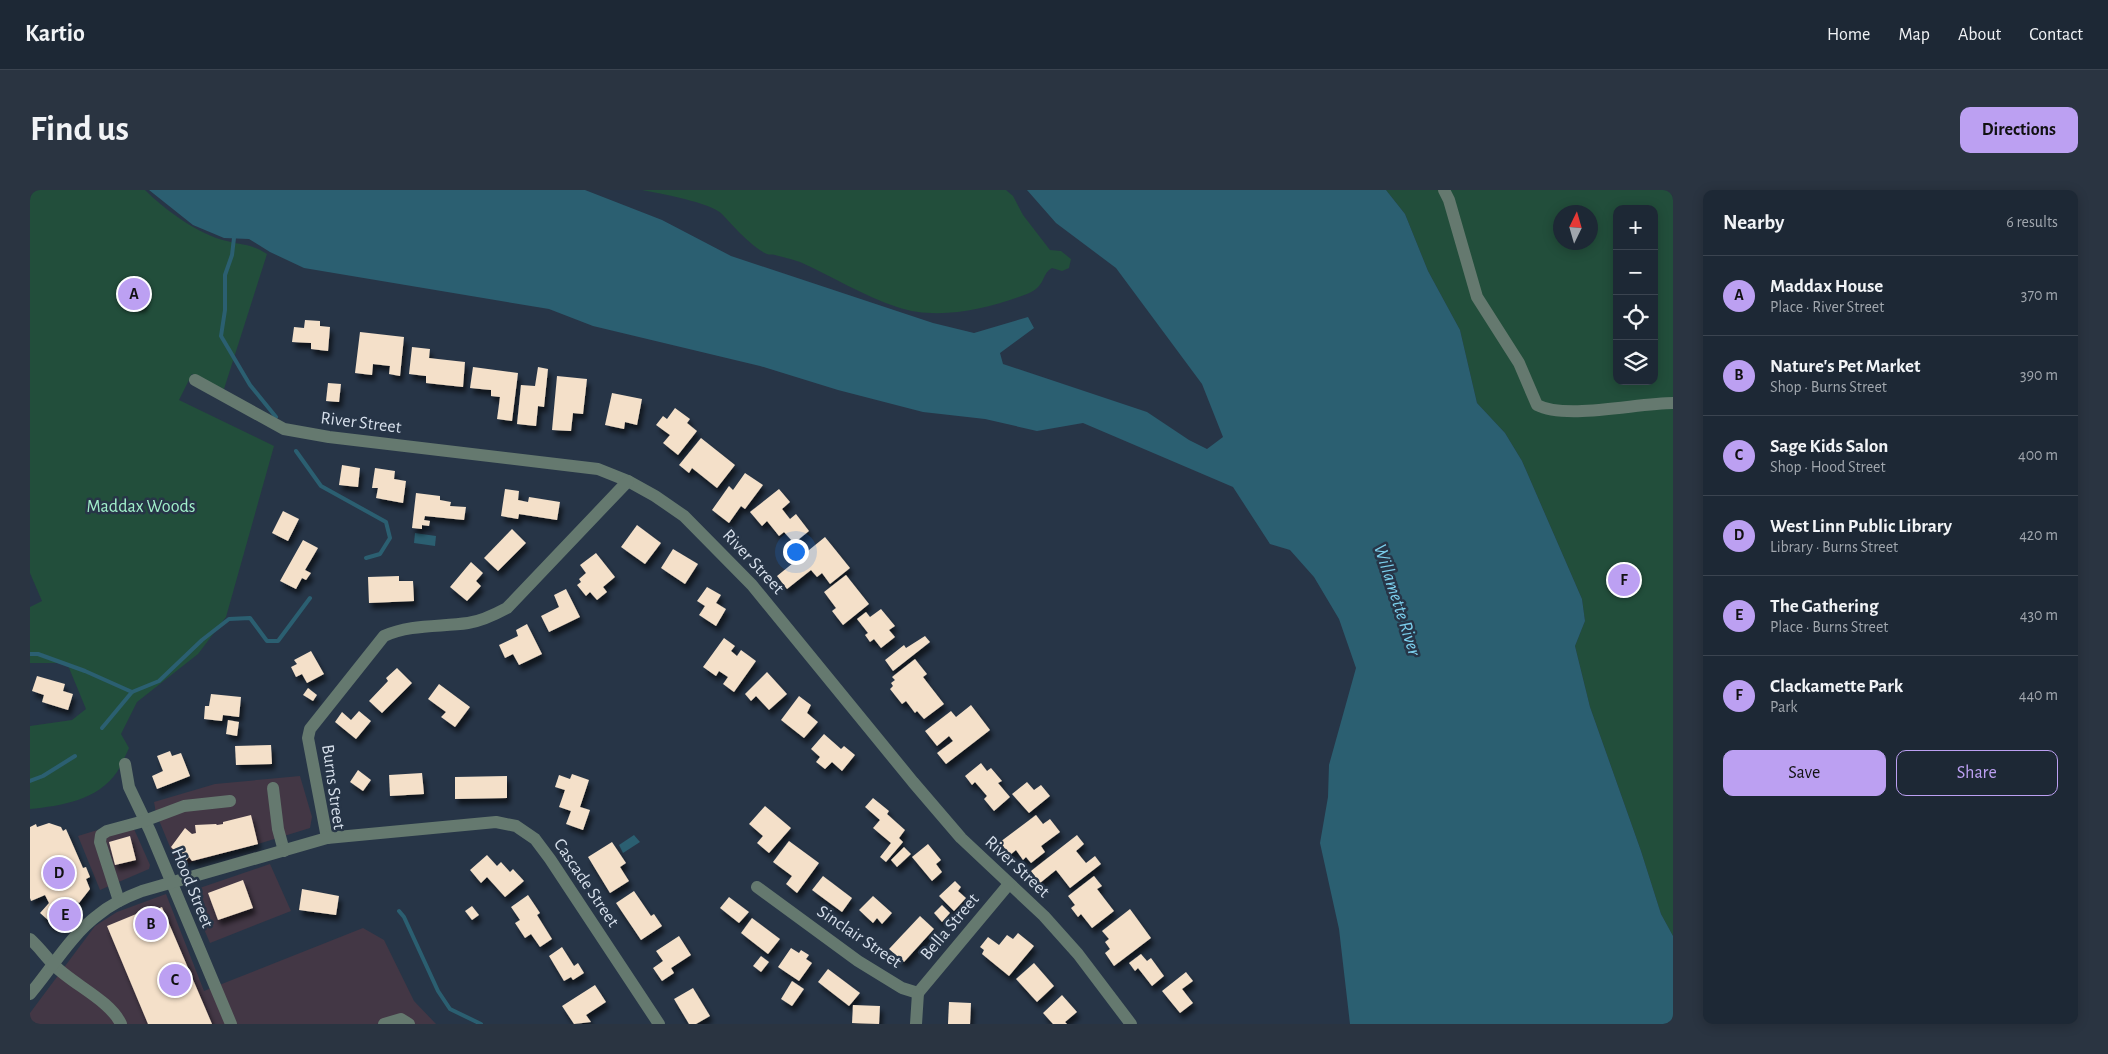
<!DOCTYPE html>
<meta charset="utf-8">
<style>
body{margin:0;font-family:"Alegreya Sans",sans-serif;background:#2a3441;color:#f1f3f6}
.controls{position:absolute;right:15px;top:15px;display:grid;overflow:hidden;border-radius:10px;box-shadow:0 2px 12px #0003}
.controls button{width:45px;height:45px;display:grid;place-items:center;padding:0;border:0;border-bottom:1px solid #3b4450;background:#1d2835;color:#f1f3f6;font:25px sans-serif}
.compass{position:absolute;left:1523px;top:15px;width:45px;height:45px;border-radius:50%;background:#1d2835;box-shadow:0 2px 12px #0003;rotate:5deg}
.you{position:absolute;left:765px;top:361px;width:18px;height:18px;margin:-12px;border:4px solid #fff;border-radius:50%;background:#1a73e8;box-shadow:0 0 0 8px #1a73e833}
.badge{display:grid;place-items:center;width:32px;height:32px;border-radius:50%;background:#bca0f2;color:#111;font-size:16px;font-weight:700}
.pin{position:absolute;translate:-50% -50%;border:2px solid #fff;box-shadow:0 1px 5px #0006}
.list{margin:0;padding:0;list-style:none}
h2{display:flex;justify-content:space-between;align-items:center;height:65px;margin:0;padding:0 20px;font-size:21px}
h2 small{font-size:16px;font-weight:400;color:#a0a6ad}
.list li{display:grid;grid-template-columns:32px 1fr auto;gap:15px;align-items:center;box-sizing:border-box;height:80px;padding:0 20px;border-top:1px solid #3b4450}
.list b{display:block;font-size:19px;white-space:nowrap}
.list p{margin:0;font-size:16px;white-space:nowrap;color:#a0a6ad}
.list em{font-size:16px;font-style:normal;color:#a0a6ad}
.actions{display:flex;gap:10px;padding:15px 20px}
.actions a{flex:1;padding:11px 0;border:1px solid #bca0f2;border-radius:10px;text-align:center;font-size:18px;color:#bca0f2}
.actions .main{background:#bca0f2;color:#111}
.icon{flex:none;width:28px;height:28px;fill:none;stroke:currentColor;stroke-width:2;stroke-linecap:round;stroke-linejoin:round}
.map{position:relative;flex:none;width:1643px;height:834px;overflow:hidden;border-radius:10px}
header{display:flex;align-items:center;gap:30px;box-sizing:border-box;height:70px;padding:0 25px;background:#1d2835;border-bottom:1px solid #3b4450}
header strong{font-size:24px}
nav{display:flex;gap:28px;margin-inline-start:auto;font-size:18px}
.intro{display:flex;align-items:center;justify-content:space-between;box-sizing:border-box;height:120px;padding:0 30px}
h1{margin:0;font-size:35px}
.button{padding:12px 22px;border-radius:10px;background:#bca0f2;color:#111;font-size:18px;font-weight:700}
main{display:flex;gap:30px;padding:0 30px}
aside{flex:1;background:#1d2835;border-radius:10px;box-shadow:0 2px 12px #0003}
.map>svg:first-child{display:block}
</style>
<header>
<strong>Kartio</strong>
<nav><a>Home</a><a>Map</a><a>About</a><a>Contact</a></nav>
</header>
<div class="intro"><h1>Find us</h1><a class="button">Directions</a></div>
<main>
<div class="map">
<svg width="1643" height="834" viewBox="0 0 1643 834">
<defs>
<filter id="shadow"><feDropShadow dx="3" dy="5.5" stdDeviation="2.5" flood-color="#0009"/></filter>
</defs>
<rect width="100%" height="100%" fill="#273547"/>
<g fill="#433745">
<polygon points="270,586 282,627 280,638 228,654 155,674 145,669 126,623 124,612 185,594"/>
<polygon points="100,630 120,675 119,679 70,700 48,646"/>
<polygon points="240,674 261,721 180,753 158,702"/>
<polygon points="136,704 174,801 333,738 354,750 384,811 406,834 0,834 0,823 65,736 87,722"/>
</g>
<g fill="#224e3b" fill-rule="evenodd">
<path d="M0,0H115C135,20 169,45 197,51C215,56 219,53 237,64L194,199L162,184L149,210L244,256L196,427L168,464L107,512L91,544L99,558C95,566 92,575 87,582C68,610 31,616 0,619V536L42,530L56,519L37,473H0V417L12,411L0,383Z"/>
<path d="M612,0H976L983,6L993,25L1020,60L1031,61L1041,69L1039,78L1032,81L1022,78C1011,84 1016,97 997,104C957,119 908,131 867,117C833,106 802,86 770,72C762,69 752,67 745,65C742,64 739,65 737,64C724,59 702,35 692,24C682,13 629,3 612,0Z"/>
<path d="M1356,0H1643V746L1631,724L1611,661L1560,517L1545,456L1555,431L1552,409L1492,271L1475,243L1447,213L1430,140L1398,81L1375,24ZM1587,19H1624V191H1587ZM1530,22H1560V52H1530Z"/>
</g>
<g fill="#2b5f71">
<polygon points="119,0 555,0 632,30 701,66 903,133 944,143 998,127 1004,138 970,163 973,174 1117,222 1159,250 1177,259 1193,247 1172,194 1086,78 1026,33 997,0 1356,0 1375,24 1398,81 1430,140 1447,213 1475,243 1492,271 1552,409 1555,431 1545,456 1560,517 1611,661 1631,724 1643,746 1643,834 1320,834 1309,739 1290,653 1298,607 1299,575 1326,478 1309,429 1284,387 1260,360 1240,354 1203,297 1053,233 1007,241 955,229 893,222 808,200 730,176 563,136 519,119 274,78 240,62 219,49 194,48 163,35"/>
<polygon points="385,343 406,346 405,356 384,353"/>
<polygon points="604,645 610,652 593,663 589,655"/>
</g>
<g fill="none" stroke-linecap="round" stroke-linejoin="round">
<g stroke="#2b5f71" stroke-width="4">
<polyline points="204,48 202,65 195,85 195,120 191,146 220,195 246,227"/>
<polyline points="266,261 291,296 356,332 360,348 350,364 336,368"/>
<polyline points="0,464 8,464 55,481 102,502"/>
<polyline points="72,538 102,502 129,491 172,450 199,429 220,428 237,451 248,451 280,408"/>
<polyline points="0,591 13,586 45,566"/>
<polyline points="369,721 374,727 408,801 420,819 451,834"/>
</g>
</g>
<g fill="#f4e0c9" filter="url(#shadow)">
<polygon points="96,90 117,95 113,117 92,113"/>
<polygon points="275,130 290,131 290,136 300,137 298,161 281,159 281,153 262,152 264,137 274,138"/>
<polygon points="330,142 374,147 370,186 359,184 360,176 343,174 342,185 325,183"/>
<polygon points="382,157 400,159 399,168 435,172 433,197 396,193 396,186 379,184"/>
<polygon points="443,177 488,183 482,231 467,229 470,207 461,206 461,200 440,198"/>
<polygon points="508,177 518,179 514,217 508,216 506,236 487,234 491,195 505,196"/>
<polygon points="527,186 557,189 553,224 543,223 541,241 522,240"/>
<polygon points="298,193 311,194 309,212 296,211"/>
<polygon points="582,203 612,209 607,235 595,232 594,239 575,235"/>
<polygon points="645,218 660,229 657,233 667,241 648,265 633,253 640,245 626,235 633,226 637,229"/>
<polygon points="671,248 705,275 687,298 662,278 659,283 649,275"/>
<polygon points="312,275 330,278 328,297 309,295"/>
<polygon points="345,278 365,281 364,289 376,291 373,313 346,308 348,298 342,298"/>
<polygon points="715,283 733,295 715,319 711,316 699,333 682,320 699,296 703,300"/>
<polygon points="475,299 489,301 488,310 498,312 499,307 530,312 527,330 489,324 488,329 471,326"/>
<polygon points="749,299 760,312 752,319 760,329 766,324 779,341 764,353 754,342 749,346 737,331 732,336 720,322"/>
<polygon points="386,303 410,306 410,310 421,312 420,316 436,317 434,330 395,326 394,330 400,331 399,336 392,335 392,339 382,338"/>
<polygon points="253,321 269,329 258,351 242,343"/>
<polygon points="607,335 631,353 615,374 591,357"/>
<polygon points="482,339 496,353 468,381 454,368"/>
<polygon points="795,347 820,378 800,394 792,383 787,387 781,380 757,399 747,386"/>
<polygon points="273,350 288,358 275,380 281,383 276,390 272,388 266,399 250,391"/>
<polygon points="643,359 668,374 655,394 631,378"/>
<polygon points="566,363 585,387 573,397 577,402 567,410 560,402 556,406 547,395 551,392 549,389 556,383 550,375"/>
<polygon points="441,372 453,383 446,391 451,396 437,411 420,397"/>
<polygon points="816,385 839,414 813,435 802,421 806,418 794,402"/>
<polygon points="369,386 369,391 383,391 384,411 339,413 338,387"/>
<polygon points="677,397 691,405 686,413 696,419 686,436 669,425 675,416 667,411"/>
<polygon points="536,399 550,427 519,442 511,426 529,417 524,405"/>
<polygon points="851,419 865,436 859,440 865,447 851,458 844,449 840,452 835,445 838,443 827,429 836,422 840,427"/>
<polygon points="497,434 512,464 489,475 483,464 475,468 469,455 488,446 486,440"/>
<polygon points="895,446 900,452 863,481 855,470 874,455 876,458"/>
<polygon points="694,448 705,456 701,461 707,466 711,460 726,471 704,502 693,494 698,487 689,481 686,486 673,477"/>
<polygon points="281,461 294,484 277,493 272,484 266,487 261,477 267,474 264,470"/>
<polygon points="885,469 897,484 893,487 914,514 894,529 887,521 885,523 876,511 872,514 860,499 863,496 861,493 865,490 862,487"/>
<polygon points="367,478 382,493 352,523 339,511 358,491 356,488"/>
<polygon points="737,482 757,504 739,520 726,506 721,511 715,504"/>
<polygon points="7,486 35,494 33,501 43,504 38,520 12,512 14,505 2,501"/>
<polygon points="409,494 440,517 425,537 411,527 416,522 398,509"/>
<polygon points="278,498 287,505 283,511 273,505"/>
<polygon points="181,504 211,507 209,527 193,525 192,531 174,529 175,516 179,516"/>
<polygon points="769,506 781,515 777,523 788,532 774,548 751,530"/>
<polygon points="941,515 960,540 916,574 907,563 923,551 919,546 907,556 895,541 921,521 926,527"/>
<polygon points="329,521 341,531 326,549 305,532 312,522 321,530"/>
<polygon points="198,530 209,532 207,546 196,544"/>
<polygon points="794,544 811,559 814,556 825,565 812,581 802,572 795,579 786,572 790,567 781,559"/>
<polygon points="241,555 242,574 206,575 205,556"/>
<polygon points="140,561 142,566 151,563 160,586 127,599 122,586 133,581 127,566"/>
<polygon points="951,573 957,581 961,578 972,591 968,593 980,607 964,621 954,609 957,606 945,592 942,595 935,586"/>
<polygon points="328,580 341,590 333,601 320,592"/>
<polygon points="392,583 394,604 360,606 359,585"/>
<polygon points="542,584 559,590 550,617 560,620 553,640 536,634 541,621 529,617 535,600 525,597 529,585 540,589"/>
<polygon points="477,586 477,608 425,609 425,587"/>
<polygon points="997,592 1004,600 1011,595 1020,606 999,623 982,604"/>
<polygon points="843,608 859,621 857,624 875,640 869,648 873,652 856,672 850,667 861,653 843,638 850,630 835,617"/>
<polygon points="735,616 761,638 739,663 727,653 733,646 719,634"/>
<polygon points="221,625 228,654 162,671 159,667 155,672 141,657 155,638 162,644 166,643 165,635 186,634 187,635 193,634 193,632"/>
<polygon points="1006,625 1013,634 1020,629 1030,642 1011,656 1015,662 1001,673 996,667 993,670 986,660 980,665 970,652"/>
<polygon points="19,633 31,637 33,641 36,639 53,678 56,677 60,687 56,689 60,699 49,713 46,711 25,736 10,723 19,713 15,705 1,711 0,708 0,637 6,634 7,637"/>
<polygon points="1047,645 1054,654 1046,661 1056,673 1065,666 1071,674 1040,698 1026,680 1010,693 1001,681"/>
<polygon points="100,646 106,670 85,675 79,652"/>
<polygon points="759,651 789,673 767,703 756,694 762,686 743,672"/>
<polygon points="582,652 596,673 590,677 599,691 580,703 558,667"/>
<polygon points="898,654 911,670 906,674 912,682 902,691 882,667"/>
<polygon points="874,657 881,664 867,677 861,670"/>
<polygon points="457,665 467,676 471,672 480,682 483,679 494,691 475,707 457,687 451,693 440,680"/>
<polygon points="793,686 822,708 812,722 782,700"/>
<polygon points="1064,686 1072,696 1067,699 1084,721 1062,738 1051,724 1048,727 1041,718 1045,715 1038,706"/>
<polygon points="213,690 223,718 188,730 178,703"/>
<polygon points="925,691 931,697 928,701 936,708 924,721 909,706"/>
<polygon points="272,699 309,706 306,725 269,720"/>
<polygon points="604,701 621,726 624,724 632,736 611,750 586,713"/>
<polygon points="498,705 510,723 507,725 522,749 510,757 501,744 495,748 485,733 490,730 481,717"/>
<polygon points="843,706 862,723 852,734 847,728 843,733 829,720"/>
<polygon points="699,707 719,722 709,733 690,718"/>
<polygon points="912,715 920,723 912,732 904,723"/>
<polygon points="442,716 449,725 442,730 435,721"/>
<polygon points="132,717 182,834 118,834 77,736 116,720 117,723"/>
<polygon points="1100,719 1121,748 1084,776 1075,763 1080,759 1075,752 1079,749 1072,741"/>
<polygon points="890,726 904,739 874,772 859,759"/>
<polygon points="722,728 750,749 738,764 711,743"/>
<polygon points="988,743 1004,756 979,786 952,764 954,760 950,757 958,747 969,755 977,745 983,749"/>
<polygon points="649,746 661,765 641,778 644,783 632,791 623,778 633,771 626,761"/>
<polygon points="532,757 544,776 548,773 554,783 543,790 541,787 534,791 519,766"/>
<polygon points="761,758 769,763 771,760 779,765 776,769 782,773 769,791 748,777"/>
<polygon points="1111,764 1117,771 1121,768 1134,786 1122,796 1108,778 1105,781 1099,773"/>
<polygon points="731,766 739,772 731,782 723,776"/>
<polygon points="1004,773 1024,796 1007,812 986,789"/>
<polygon points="798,779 830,803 819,816 788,792"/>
<polygon points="1156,782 1163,791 1152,799 1163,813 1150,823 1132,801"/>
<polygon points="762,791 774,799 762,816 751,809"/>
<polygon points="565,795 576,812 556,825 561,832 544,834 532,816"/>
<polygon points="663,798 680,826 666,834 659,834 644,809"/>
<polygon points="1032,805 1047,822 1035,832 1037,834 1023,834 1013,823"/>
<polygon points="919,812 941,813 940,834 918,834"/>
<polygon points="823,815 850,816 849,834 822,833"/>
</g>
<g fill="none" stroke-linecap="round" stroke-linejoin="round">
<g stroke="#65796f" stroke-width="12">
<path d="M1414,0L1419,10L1447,107L1489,173L1507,215C1536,230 1607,213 1643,213"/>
<polyline points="165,190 254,239 299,247 568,279 598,291 625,306 654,326 722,395 883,592 931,648 1014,726 1048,764 1101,834"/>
<polyline points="95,574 99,597 120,641 201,834"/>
<polyline points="243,598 248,639 254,661"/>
<path d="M297,648L278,548L280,539L354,446C380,434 410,437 438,433C452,431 464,425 477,418L598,291"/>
<polyline points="727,697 828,771 872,798 888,803"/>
<polyline points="89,711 70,652 71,645 77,641 114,631 154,616 200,611"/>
<path d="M0,749C10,758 15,766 24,775C42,794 80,810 91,834"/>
<polyline points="888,803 979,694"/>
<path d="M0,804C21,779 42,744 68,725C81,714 96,707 112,701L297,648L466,632L486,636L505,649L520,669L629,834"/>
<polyline points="354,834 371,829 379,834"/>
<polyline points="886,834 888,803"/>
</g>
</g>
<g text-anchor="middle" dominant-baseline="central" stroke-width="5" stroke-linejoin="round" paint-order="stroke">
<g font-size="18" fill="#d5deea" stroke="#273547">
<text transform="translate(331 233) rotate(7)">River Street</text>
<text transform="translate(723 372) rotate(47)">River Street</text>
<text transform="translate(303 597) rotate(82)">Burns Street</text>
<text transform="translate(987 677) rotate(43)">River Street</text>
<text transform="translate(556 693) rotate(56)">Cascade Street</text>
<text transform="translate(162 698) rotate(68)">Hood Street</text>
<text transform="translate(920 737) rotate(-50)">Bella Street</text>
<text transform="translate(829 747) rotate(34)">Sinclair Street</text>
</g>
<g font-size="18" fill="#a1efca" stroke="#273547">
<text x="111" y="317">Maddax Woods</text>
</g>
<g font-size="19" font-style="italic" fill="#7cd0ee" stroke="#273547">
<text transform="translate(1367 410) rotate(72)">Willamette River</text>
</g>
</g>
</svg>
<div class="controls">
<button>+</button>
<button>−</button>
<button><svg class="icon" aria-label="locate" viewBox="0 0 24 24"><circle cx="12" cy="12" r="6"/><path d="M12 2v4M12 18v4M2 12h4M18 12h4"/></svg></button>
<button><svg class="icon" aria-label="layers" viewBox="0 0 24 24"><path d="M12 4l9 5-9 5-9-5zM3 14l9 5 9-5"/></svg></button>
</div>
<svg class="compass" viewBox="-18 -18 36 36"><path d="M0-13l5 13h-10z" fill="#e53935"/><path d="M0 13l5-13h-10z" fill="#a0a6ad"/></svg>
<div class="you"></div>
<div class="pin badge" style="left:104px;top:104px">A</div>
<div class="pin badge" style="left:121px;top:734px">B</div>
<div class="pin badge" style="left:145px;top:790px">C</div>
<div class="pin badge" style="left:29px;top:683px">D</div>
<div class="pin badge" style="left:35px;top:725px">E</div>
<div class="pin badge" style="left:1594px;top:390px">F</div>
</div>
<aside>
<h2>Nearby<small>6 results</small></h2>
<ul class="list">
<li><span class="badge">A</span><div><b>Maddax House</b><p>Place · River Street</p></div><em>370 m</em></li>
<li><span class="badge">B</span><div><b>Nature's Pet Market</b><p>Shop · Burns Street</p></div><em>390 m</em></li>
<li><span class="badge">C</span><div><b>Sage Kids Salon</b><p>Shop · Hood Street</p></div><em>400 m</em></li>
<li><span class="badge">D</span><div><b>West Linn Public Library</b><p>Library · Burns Street</p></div><em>420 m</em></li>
<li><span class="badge">E</span><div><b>The Gathering</b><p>Place · Burns Street</p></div><em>430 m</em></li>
<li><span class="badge">F</span><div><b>Clackamette Park</b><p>Park</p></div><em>440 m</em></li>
</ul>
<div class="actions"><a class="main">Save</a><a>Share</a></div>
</aside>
</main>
